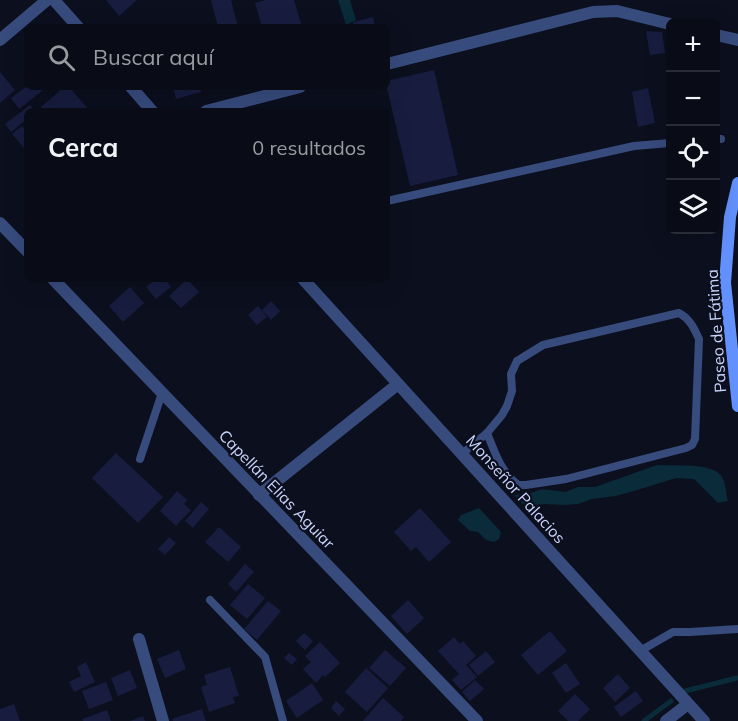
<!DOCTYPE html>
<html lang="es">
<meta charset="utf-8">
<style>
body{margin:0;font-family:Mulish,sans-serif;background:#171923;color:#f1f3f6}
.controls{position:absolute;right:18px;top:18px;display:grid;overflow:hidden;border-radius:9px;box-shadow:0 6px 24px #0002}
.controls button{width:54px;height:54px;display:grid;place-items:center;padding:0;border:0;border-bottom:2px solid #292b35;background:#090b16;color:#f1f3f6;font:30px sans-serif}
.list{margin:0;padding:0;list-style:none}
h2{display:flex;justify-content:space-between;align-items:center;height:78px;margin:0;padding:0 24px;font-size:26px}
h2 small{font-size:20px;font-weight:400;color:#999ba1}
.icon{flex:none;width:33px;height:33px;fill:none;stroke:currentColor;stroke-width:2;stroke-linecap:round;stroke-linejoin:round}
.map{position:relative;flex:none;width:738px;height:721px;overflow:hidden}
.search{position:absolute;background:#090b16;box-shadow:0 6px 24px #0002;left:24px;top:24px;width:366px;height:66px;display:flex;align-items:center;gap:15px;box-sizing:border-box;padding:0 21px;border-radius:9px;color:#999ba1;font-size:22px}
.panel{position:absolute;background:#090b16;box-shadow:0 6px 24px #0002;left:24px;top:108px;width:366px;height:174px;border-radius:9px}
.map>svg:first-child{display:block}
</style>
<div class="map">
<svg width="738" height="721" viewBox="0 0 738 721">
<rect width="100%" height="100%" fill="#0c0f1e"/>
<g fill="#092b3a">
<polygon points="338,0 350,0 356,20 346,25"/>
<path d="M657,465C674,466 714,462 722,477C726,484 726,494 728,501L718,503L694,479L676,478L634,491L616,496L592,499L578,504L564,505L544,504L526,507L514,495L531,493L542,489L565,492L578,487H595Z"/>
<polygon points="479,508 501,532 499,539 494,542 486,540 478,532 470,531 458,520 461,515"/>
</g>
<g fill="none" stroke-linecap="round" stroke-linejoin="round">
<g stroke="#092b3a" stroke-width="5">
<polyline points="685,691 737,678"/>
<polyline points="644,721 671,701"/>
</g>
</g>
<g fill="#181d3f">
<polygon points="106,0 137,0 119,16"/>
<polygon points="211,0 231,0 238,27 218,27"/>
<polygon points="266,0 294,0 302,27 262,27 255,3"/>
<polygon points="373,17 375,27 354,27 353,22"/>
<polygon points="646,31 662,32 665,53 650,55"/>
<polygon points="434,70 458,175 410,186 387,88 387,81"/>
<polygon points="0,72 15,90 0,103"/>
<polygon points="27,86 27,87 39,87 42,91 19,109 11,98"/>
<polygon points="64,87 69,87 90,111 44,111 41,107"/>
<polygon points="173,87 200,87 201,92 176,99"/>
<polygon points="648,88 655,123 638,127 632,92"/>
<polygon points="30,105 35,111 27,111 27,117 25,119 26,120 11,132 5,124"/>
<polygon points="22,126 27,132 27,146 24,148 12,134"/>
<polygon points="156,279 165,279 171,287 156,299 146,287"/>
<polygon points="187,279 199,292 181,308 169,296"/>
<polygon points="130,287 144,303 123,322 109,306"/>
<polygon points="271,301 280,311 271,320 262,310"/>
<polygon points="258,306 267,317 257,325 248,315"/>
<polygon points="116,453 163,497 138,523 92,478"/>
<polygon points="177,491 187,500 184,504 191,510 176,526 160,511"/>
<polygon points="201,502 209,509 193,528 185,521"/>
<polygon points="420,508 451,542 429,562 416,547 411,551 394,532"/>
<polygon points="219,527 241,547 228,562 205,542"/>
<polygon points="169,537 176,543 165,555 158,549"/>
<polygon points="245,564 254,572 236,592 228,584"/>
<polygon points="248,584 265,598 247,619 230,605"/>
<polygon points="408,600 424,618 407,634 391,616"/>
<polygon points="268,601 281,611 257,640 244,629"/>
<polygon points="550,631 567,651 538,675 521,655"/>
<polygon points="304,633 313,641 305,650 296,641"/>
<polygon points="454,637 460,644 463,641 476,656 466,665 477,677 461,690 452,680 459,674 438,651"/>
<polygon points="320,642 340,663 325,677 323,675 316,683 303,669 311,662 305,656"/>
<polygon points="179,650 186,669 165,678 157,659"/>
<polygon points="385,650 406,668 390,686 369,668"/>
<polygon points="486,651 495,662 478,676 469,665"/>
<polygon points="289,653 297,659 292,665 284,658"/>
<polygon points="86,662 95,682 74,692 69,682 81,676 77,667"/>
<polygon points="566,663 580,684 566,693 552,673"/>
<polygon points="230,667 239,696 233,697 235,703 209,712 201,687 207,685 204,675"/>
<polygon points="366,668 388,688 367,712 345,692"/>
<polygon points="130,670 137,688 118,696 111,678"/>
<polygon points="618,674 630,688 615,702 603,688"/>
<polygon points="475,680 484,689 470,701 462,692"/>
<polygon points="106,682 113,700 89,709 82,691"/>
<polygon points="312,683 323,700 297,718 286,701"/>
<polygon points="636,691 643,701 621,717 614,707"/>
<polygon points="575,694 590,709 578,721 568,721 558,711"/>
<polygon points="383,698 404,717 401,721 363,721"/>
<polygon points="336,701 345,709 339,716 331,708"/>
<polygon points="14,704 20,721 0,721 0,709"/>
<polygon points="202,709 206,721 173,721 172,719"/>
<polygon points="107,710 111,721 83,721 82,719"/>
<polygon points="143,716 145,721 130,721"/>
</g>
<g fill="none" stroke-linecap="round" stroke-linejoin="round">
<g stroke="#374b7d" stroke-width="8">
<polyline points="716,139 721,139"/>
<polyline points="387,201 634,146 670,143"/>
<path d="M462,454L487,433L502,415L507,406L512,391L511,374L517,361L543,345L679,313C690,319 694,328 699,339L695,439L692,445L686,448L566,479L526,485H518C501,472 495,453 487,433"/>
<polyline points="140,459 162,393"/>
<polyline points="210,600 265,657 283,721"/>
<polyline points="640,651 673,632 690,632 738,629"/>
</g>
<g stroke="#374b7d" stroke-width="12">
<polyline points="54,0 78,27"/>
<polyline points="716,35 738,40"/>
<polyline points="0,40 47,0"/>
<polyline points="387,64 593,12 617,11 670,24"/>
<polyline points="131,87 152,111"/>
<polyline points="206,111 300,87"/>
<polyline points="0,223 27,251"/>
<polyline points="53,279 477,721"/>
<polyline points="303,279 704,721"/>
<polyline points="259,495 398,384"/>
<polyline points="139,639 163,721"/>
<polyline points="666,721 688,704"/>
</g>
<polyline stroke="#6291fd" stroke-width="12" points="738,183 730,217 725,283 738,406"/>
</g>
<g text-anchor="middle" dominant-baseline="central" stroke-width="4.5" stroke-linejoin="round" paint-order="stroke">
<g font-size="16" fill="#cad5fe" stroke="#0c0f1e">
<text transform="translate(716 331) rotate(-94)">Paseo de Fátima</text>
<text transform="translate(277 489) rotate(46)">Capellán Elias Aguiar</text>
<text transform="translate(516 489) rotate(48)">Monseñor Palacios</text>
</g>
</g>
</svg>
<div class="controls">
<button>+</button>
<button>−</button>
<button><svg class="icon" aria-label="locate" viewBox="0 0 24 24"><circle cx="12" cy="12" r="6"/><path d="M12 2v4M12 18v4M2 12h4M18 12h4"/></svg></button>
<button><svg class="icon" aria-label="layers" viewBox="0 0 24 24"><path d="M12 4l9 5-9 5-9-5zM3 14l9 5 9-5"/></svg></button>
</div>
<div class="search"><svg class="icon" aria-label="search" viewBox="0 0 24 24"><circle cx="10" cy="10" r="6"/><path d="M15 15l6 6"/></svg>Buscar aquí</div>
<section class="panel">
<h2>Cerca<small>0 resultados</small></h2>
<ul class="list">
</ul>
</section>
</div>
